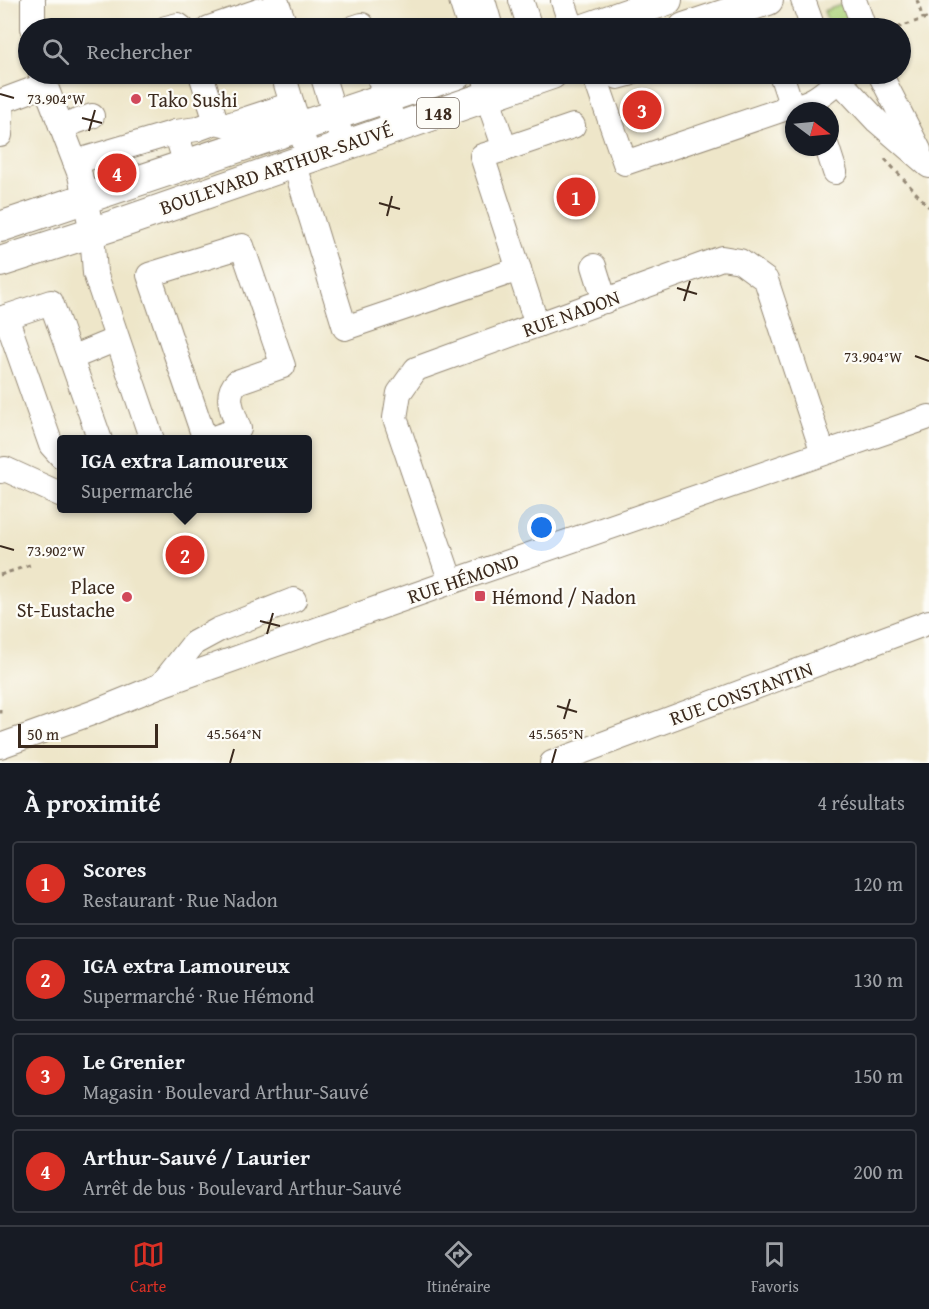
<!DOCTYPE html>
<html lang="fr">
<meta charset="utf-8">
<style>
body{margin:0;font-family:"Gentium Book Plus",serif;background:#242831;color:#f1f3f6}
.compass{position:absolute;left:785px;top:102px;width:54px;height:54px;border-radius:50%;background:#171b24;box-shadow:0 2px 4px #0004;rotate:106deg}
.scale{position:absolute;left:18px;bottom:15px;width:140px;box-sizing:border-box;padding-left:6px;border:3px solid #3b2a1e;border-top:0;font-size:16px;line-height:21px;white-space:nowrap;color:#3b2a1e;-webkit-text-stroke:4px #fdfcf7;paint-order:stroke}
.you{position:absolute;left:542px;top:528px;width:21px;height:21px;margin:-15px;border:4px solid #fff;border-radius:50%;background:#1a73e8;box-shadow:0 0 0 9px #1a73e833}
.badge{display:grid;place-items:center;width:39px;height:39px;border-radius:50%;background:#d93025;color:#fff;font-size:20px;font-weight:700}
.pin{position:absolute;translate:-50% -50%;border:3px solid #fff;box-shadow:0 2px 6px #0006}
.popup{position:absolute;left:57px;top:435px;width:255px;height:78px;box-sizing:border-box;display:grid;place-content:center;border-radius:6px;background:#171b24;filter:drop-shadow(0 2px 4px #0005);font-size:20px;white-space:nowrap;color:#9ea1a6}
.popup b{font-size:22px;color:#f1f3f6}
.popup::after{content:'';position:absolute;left:50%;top:100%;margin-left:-12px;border:12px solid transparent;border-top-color:#171b24}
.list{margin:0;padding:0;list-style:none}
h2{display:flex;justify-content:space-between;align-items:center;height:78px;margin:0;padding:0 24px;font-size:26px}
h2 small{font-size:20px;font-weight:400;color:#9ea1a6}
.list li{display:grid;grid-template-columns:39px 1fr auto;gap:18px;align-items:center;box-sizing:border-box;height:84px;margin:0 12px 12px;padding:0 12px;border:2px solid #363941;border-radius:6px}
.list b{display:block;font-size:22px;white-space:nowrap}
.list p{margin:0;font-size:20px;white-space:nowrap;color:#9ea1a6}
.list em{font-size:20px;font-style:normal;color:#9ea1a6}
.icon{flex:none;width:33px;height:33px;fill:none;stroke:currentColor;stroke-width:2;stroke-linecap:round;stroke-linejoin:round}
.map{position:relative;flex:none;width:929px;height:763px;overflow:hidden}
.search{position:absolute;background:#171b24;box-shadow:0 2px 4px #0004;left:18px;right:18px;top:18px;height:66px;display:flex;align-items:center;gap:15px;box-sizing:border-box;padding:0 21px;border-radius:33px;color:#9ea1a6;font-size:22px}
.sheet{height:462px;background:#171b24}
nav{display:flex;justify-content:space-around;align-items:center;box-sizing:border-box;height:84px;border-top:2px solid #363941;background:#171b24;font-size:16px;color:#9ea1a6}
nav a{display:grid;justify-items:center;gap:3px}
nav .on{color:#d93025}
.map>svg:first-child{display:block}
</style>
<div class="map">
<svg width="929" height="763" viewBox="0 0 929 763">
<rect width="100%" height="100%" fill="#fdfcf7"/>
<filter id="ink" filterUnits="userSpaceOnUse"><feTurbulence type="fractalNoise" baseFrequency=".0167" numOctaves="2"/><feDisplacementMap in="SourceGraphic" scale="12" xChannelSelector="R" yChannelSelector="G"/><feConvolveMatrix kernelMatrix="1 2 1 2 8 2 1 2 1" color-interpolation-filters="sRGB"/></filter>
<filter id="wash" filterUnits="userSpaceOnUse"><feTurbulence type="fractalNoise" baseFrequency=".008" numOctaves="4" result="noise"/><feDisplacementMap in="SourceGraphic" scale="24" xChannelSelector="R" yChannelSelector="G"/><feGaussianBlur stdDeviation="1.35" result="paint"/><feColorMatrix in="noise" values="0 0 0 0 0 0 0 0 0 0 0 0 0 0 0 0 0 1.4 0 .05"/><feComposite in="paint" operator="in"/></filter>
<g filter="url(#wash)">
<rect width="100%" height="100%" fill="#eee6c9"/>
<polygon fill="#afd47e" stroke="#757f4e" stroke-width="1.5" points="846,3 856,28 830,28 824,11"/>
</g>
<g filter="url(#ink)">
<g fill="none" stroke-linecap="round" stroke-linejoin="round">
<g stroke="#948874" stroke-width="26">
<g id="minor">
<polyline points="276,0 286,28"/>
<polyline points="461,0 470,28"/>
<polyline points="483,0 491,28"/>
<polyline points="521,0 530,28"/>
<polyline points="803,0 813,28"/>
<polyline points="854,0 864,28"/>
<polyline points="563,1 569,19 575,28"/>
<polyline points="33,28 33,0"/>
<polyline points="166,28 178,25 182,28"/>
<polyline points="209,28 261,10 267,28"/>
<polyline points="353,28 362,25 363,28"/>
<polyline points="41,74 80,175 92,232 95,273 152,440"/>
<polyline points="201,74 216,122"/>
<polyline points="283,74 292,104"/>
<polyline points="322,74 344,145"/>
<polyline points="378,74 395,127"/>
<polyline points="484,74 493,114 505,149 573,126"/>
<path d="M594,74L625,163L787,108C812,104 820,96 839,80"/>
<polyline points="617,74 618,77 629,74"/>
<polyline points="781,74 792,107"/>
<polyline points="833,74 877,121 929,166"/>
<polyline points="880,74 919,150"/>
<polyline points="61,127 92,116"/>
<polyline points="176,132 197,129 216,122 228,125 292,104 309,157"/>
<polyline points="0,135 2,101 45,85"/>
<polyline points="827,147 835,172"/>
<polyline points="505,149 482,156 537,325"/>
<polyline points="75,162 176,132 186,165"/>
<polyline points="294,162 345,328 519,269"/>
<polyline points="594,266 605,301"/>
<polyline points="6,317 51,445 61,456"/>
<polyline points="0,319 51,302 100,440"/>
<polyline points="71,358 117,339"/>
<path d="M205,440L149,275L242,246L283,366L237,382C223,396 234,413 239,429L208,440"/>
<polyline points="0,471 5,469 62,495"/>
<polyline points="451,582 395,418 399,393 416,369 722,258 740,261 766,280 823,453"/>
<polyline points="161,685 194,643 218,630 294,600"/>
<polyline points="0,746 92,713 161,685 451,582 929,417"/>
<polyline points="552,763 929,622"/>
</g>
</g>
<g stroke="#948874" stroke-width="32">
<g id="major">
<polyline points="587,28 667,0"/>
<polyline points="684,28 768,0"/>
<polyline points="0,227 457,74"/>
<polyline points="0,262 118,224 552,74"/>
</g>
</g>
<g stroke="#948874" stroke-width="3" stroke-dasharray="4.5 4.5" stroke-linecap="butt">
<polyline points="917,0 923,19"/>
<polyline points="897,28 929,17"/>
<polyline points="885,159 929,207"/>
<polyline points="0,575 33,564"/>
<polyline points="0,709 0,718"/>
</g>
<use href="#minor" stroke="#fff" stroke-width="24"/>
<use href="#major" stroke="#fff" stroke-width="30"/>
</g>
</g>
<path fill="none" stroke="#3b2a1e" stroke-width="2" d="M0,94L14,98M82,118L102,123M89,131L95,110M379,203L400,209M387,216L392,196M677,288L697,294M684,301L690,281M915,356L929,361M0,546L14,550M260,621L280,626M267,634L273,613M557,706L577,712M564,719L570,699M230,763L234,749M552,763L556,749"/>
<g fill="#d1495b" stroke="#fdfcf7" stroke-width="2">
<circle cx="136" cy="99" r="6"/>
<rect x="474" y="590" width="12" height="12" rx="3"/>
<circle cx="127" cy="597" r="6"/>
</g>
<g text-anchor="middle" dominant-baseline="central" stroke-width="4.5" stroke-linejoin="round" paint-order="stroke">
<rect fill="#fdfcf7" stroke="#75695f" stroke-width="1.5" x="417" y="98" width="42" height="30" rx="4.5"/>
<g font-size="18" font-weight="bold" fill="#3b2a1e">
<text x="438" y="113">148</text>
</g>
<g font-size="20" fill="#3b2a1e" stroke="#fdfcf7" text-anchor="start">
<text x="148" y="99">Tako Sushi</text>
<text x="115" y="586" text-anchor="end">Place<tspan x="115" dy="23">St-Eustache</tspan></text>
<text x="492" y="596">Hémond / Nadon</text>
</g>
<g font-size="20" fill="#3b2a1e" stroke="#fdfcf7">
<text transform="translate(276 168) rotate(-19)">BOULEVARD ARTHUR-SAUVÉ</text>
<text transform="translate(571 313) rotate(-20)">RUE NADON</text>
<text transform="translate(463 578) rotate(-19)">RUE HÉMOND</text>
<text transform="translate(741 693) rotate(-20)">RUE CONSTANTIN</text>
</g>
</g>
<g font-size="15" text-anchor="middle" fill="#3b2a1e" stroke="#fdfcf7" stroke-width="4.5" stroke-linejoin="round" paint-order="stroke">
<text x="56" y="104">73.904°W</text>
<text x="873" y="362">73.904°W</text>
<text x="56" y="556">73.902°W</text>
<text x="234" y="739">45.564°N</text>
<text x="556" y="739">45.565°N</text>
</g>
</svg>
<svg class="compass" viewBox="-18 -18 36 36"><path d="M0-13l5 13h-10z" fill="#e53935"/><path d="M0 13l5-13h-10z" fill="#9ea1a6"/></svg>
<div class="scale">50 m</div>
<div class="you"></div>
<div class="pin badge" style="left:576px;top:197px">1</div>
<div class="pin badge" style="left:185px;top:555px">2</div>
<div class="popup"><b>IGA extra Lamoureux</b>Supermarché</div>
<div class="pin badge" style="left:642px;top:110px">3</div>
<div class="pin badge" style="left:117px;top:173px">4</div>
<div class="search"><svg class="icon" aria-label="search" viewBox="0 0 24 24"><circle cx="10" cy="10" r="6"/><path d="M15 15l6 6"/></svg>Rechercher</div>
</div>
<section class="sheet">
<h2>À proximité<small>4 résultats</small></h2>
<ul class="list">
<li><span class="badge">1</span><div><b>Scores</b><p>Restaurant · Rue Nadon</p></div><em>120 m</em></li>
<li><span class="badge">2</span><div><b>IGA extra Lamoureux</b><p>Supermarché · Rue Hémond</p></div><em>130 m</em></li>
<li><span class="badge">3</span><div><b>Le Grenier</b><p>Magasin · Boulevard Arthur-Sauvé</p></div><em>150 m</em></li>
<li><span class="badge">4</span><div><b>Arthur-Sauvé / Laurier</b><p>Arrêt de bus · Boulevard Arthur-Sauvé</p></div><em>200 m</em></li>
</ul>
</section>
<nav>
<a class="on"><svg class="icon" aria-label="map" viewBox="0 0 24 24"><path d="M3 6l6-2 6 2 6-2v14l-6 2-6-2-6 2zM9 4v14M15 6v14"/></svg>Carte</a>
<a><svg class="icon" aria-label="directions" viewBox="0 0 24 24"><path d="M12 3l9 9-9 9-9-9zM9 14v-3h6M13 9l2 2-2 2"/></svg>Itinéraire</a>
<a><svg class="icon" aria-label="saved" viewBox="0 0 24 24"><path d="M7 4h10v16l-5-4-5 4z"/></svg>Favoris</a>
</nav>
